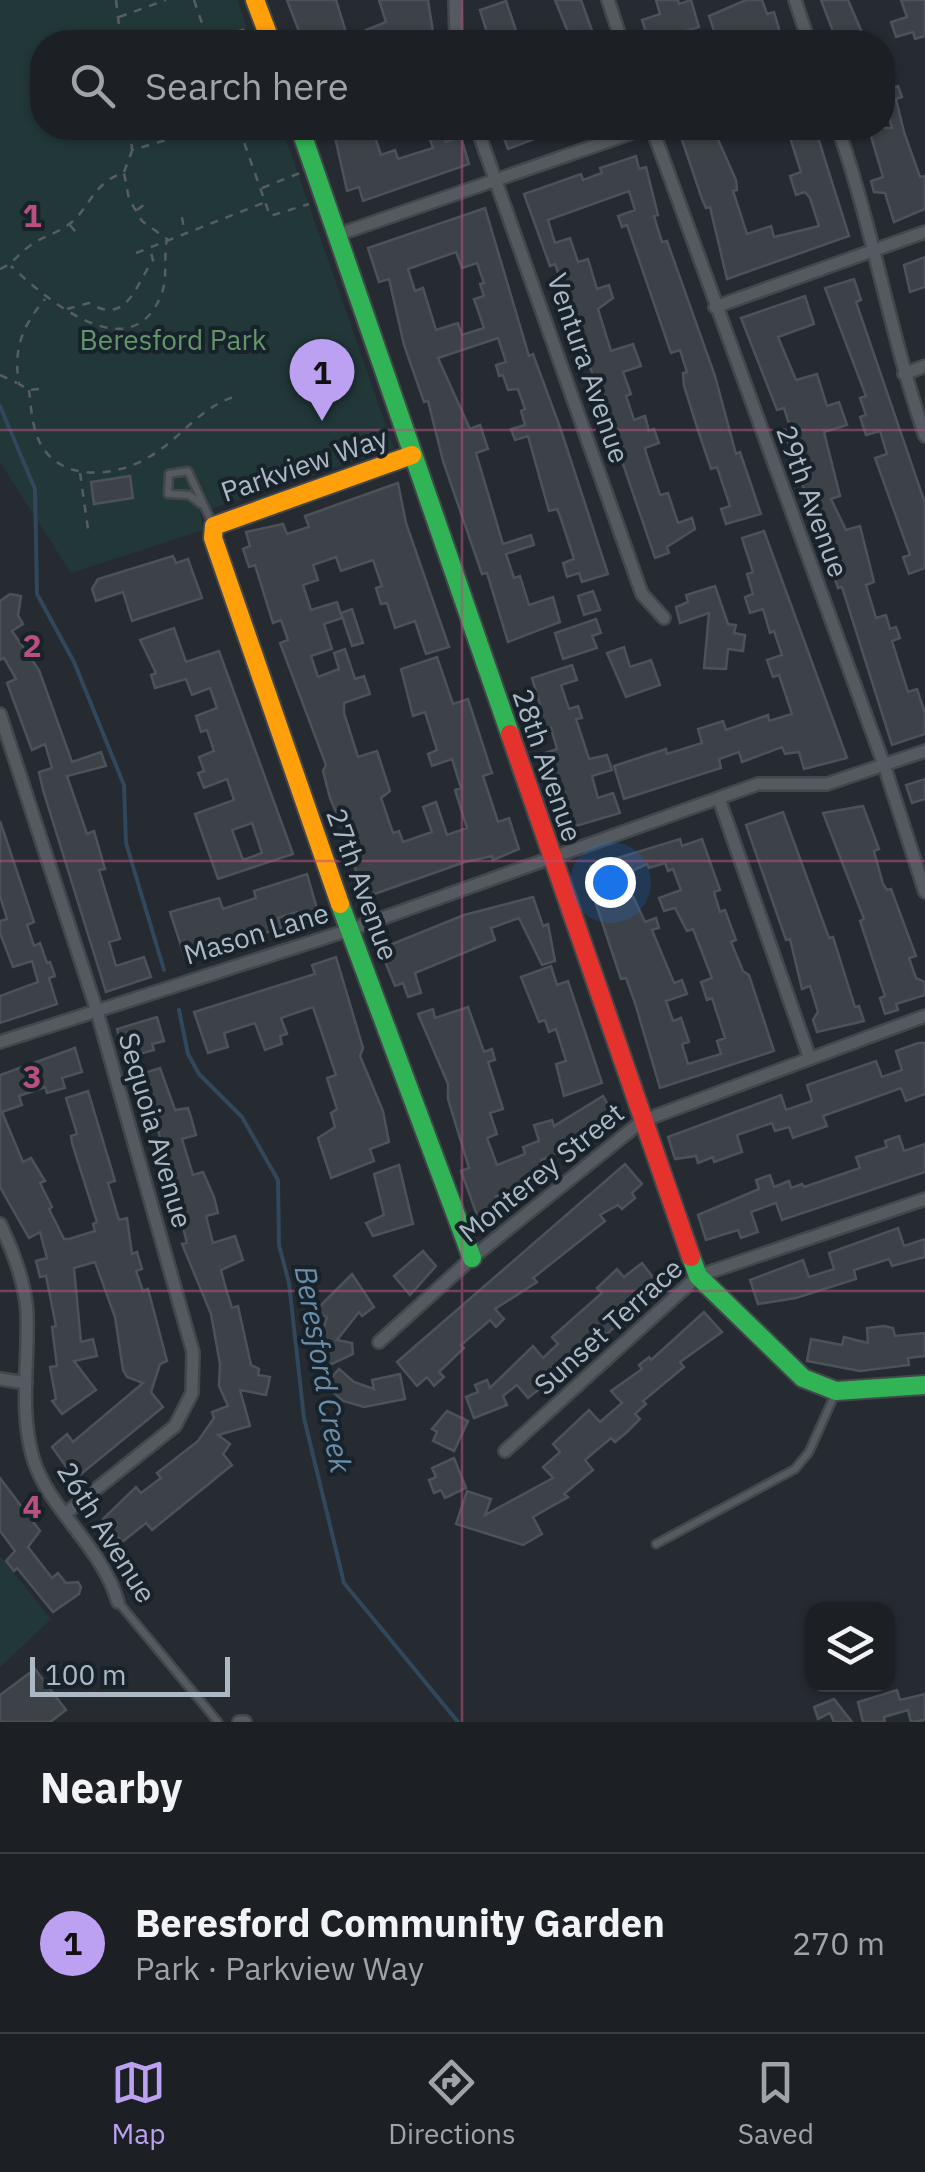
<!DOCTYPE html>
<meta charset="utf-8">
<style>
body{margin:0;font-family:"IBM Plex Sans",sans-serif;background:#292d32;color:#f1f3f6}
.controls{position:absolute;right:30px;bottom:30px;display:grid;overflow:hidden;border-radius:20px;box-shadow:0 2px 8px #0004}
.controls button{width:90px;height:90px;display:grid;place-items:center;padding:0;border:0;border-bottom:2px solid #3a3e42;background:#1c2025;color:#f1f3f6;font:50px sans-serif}
.scale{position:absolute;left:30px;bottom:25px;width:200px;box-sizing:border-box;padding-left:10px;border:5px solid #acb8c4;border-top:0;font-size:28px;line-height:35px;white-space:nowrap;color:#acb8c4;-webkit-text-stroke:8px #18222b;paint-order:stroke}
.you{position:absolute;left:610px;top:882px;width:35px;height:35px;margin:-25px;border:8px solid #fff;border-radius:50%;background:#1a73e8;box-shadow:0 0 0 15px #1a73e833}
.badge{display:grid;place-items:center;width:65px;height:65px;border-radius:50%;background:#bca0f2;color:#111;font-size:32px;font-weight:700}
.pin{position:absolute;translate:-50% -82px;filter:drop-shadow(0 2px 5px #0008)}
.pin::after{content:'';position:absolute;top:52px;width:35px;height:30px;background:inherit;clip-path:polygon(0 0,100% 0,50% 100%)}
.list{margin:0;padding:0;list-style:none}
h2{display:flex;justify-content:space-between;align-items:center;height:130px;margin:0;padding:0 40px;font-size:42px}
h2 small{font-size:32px;font-weight:400;color:#a0a3a7}
.list li{display:grid;grid-template-columns:65px 1fr auto;gap:30px;align-items:center;box-sizing:border-box;height:180px;padding:0 40px;border-top:2px solid #3a3e42}
.list b{display:block;font-size:38px;white-space:nowrap}
.list p{margin:0;font-size:32px;white-space:nowrap;color:#a0a3a7}
.list em{font-size:32px;font-style:normal;color:#a0a3a7}
.icon{flex:none;width:55px;height:55px;fill:none;stroke:currentColor;stroke-width:2;stroke-linecap:round;stroke-linejoin:round}
.map{position:relative;flex:none;width:925px;height:1722px;overflow:hidden}
.search{position:absolute;background:#1c2025;box-shadow:0 2px 8px #0004;left:30px;right:30px;top:30px;height:110px;display:flex;align-items:center;gap:25px;box-sizing:border-box;padding:0 35px;border-radius:40px;color:#a0a3a7;font-size:38px}
.sheet{height:310px;background:#1c2025}
nav{display:flex;justify-content:space-around;align-items:center;box-sizing:border-box;height:140px;border-top:2px solid #3a3e42;background:#1c2025;font-size:28px;color:#a0a3a7}
nav a{display:grid;justify-items:center;gap:5px}
nav .on{color:#bca0f2}
.map>svg:first-child{display:block}
</style>
<div class="map">
<svg width="925" height="1722" viewBox="0 0 925 1722">
<rect width="100%" height="100%" fill="#252b31"/>
<g fill="#223738">
<polygon points="0,0 237,0 252,42 42,42 42,128 282,128 394,448 200,513 203,530 71,573 0,462"/>
<polygon points="0,1556 51,1619 0,1667"/>
</g>
<g fill="none" stroke-linecap="round" stroke-linejoin="round">
<g stroke="#31475b" stroke-width="4">
<polyline points="0,406 35,489 37,594 74,662 124,785 126,843 164,970"/>
<polyline points="179,1010 188,1054 199,1074 242,1117 278,1180 279,1245 289,1283 304,1418 344,1583 458,1722"/>
</g>
</g>
<g fill="#3d4248" stroke="#4b525a" stroke-width="2.5" fill-rule="evenodd">
<polygon points="287,0 336,0 349,42 303,42"/>
<polygon points="379,0 428,0 434,38 429,42 371,42 366,30 386,22"/>
<polygon points="555,0 581,0 596,42 572,42"/>
<polygon points="656,0 678,0 679,4 691,0 699,27 649,42 642,20 660,14"/>
<polygon points="746,0 762,0 767,14 774,12 783,42 718,42 709,16"/>
<polygon points="821,0 848,0 864,37 857,42 837,42"/>
<polygon points="901,0 925,0 925,36 915,39 913,32 896,37 891,22 907,17"/>
<polygon points="506,1 520,42 490,42 480,10"/>
<polygon points="898,86 902,97 896,99 904,132 920,177 925,176 925,209 894,222 885,193 874,192 871,181 883,177 870,133 872,128 892,128 882,92"/>
<polygon points="333,128 372,128 381,155 395,150 398,159 433,148 426,128 441,128 446,142 461,137 469,164 363,201 359,187 347,191"/>
<polygon points="500,128 561,128 561,129 508,149"/>
<polygon points="678,128 713,128 736,180 737,190 733,191 747,234 771,226 774,237 819,226 810,198 805,192 796,195 790,176 801,172 787,128 815,128 849,236 727,279 710,207 706,208 702,199"/>
<polygon points="636,156 639,169 646,167 658,215 654,216 662,242 667,241 715,376 736,454 740,452 761,514 726,524 721,509 730,506 717,467 711,469 697,427 684,386 683,373 687,372 680,350 671,353 627,225 622,227 618,216 635,210 629,191 548,220 555,243 570,238 578,262 588,259 597,289 609,285 613,298 598,309 611,351 633,344 641,366 623,372 631,394 626,396 634,420 645,416 649,431 654,429 659,443 645,448 646,453 660,495 668,493 678,523 692,518 695,529 667,547 669,553 655,558 555,264 550,266 524,194 581,174 583,180 602,173 600,168"/>
<path d="M485,208L529,356L533,354L561,430L608,574L582,582L579,573L567,577L563,563L574,559L560,516L557,509L549,511L528,436L515,440L511,429L525,425L521,411L525,409L518,389L508,390L503,375L499,376L496,365L506,362L498,338L438,358L470,429L480,425L488,449L476,453L503,544L531,535L534,545L506,554L514,578L520,576L529,605L553,597L560,622L508,642L487,573L482,574L443,461L428,401L424,402L404,345L389,279L379,282L368,248ZM456,252L462,268L477,263L484,283L480,284L484,296L474,299L484,328L462,335L458,323L436,330L423,288L415,291L408,269Z"/>
<polygon points="925,257 925,287 910,292 904,265"/>
<polygon points="854,279 861,300 856,302 925,503 925,568 909,574 903,557 910,555 875,458 887,454 880,431 866,435 860,417 866,415 860,398 866,396 825,288"/>
<polygon points="805,296 814,324 778,337 796,380 817,374 827,406 839,402 847,425 824,432 840,496 831,499 846,530 860,526 874,582 866,585 876,618 886,615 890,629 896,627 900,638 892,641 908,692 917,689 925,713 925,734 892,745 842,587 838,588 784,432 791,430 784,408 777,410 741,318"/>
<polygon points="130,476 133,498 94,504 91,482"/>
<polygon points="398,483 406,523 449,647 426,654 415,621 395,628 387,603 381,604 376,588 382,586 373,560 341,571 336,557 313,565 318,580 303,585 311,610 337,602 342,618 324,624 332,649 311,656 318,677 339,669 334,653 345,649 355,679 364,676 370,694 344,703 344,713 358,757 377,751 390,791 381,798 393,833 399,831 403,842 432,832 423,807 436,802 447,835 467,828 455,790 461,788 452,759 432,766 428,754 437,750 425,712 413,716 401,669 437,657 453,704 468,699 492,773 483,776 498,822 509,818 519,849 493,860 492,856 465,862 363,898 347,838 330,798 323,771 326,765 280,643 288,640 281,620 273,623 255,565 249,567 243,549 250,546 246,532 283,524 287,534 309,527 305,516"/>
<polygon points="764,531 847,758 804,769 799,752 785,754 782,747 742,762 739,752 719,759 721,768 624,799 614,766 666,749 667,754 702,743 698,729 723,721 726,730 768,715 769,721 792,714 779,675 773,677 767,660 782,655 774,631 770,633 763,609 750,613 745,597 753,594 747,574 753,572 742,538"/>
<polygon points="173,556 176,563 188,559 202,598 132,621 123,592 96,601 92,589 98,579"/>
<polygon points="715,586 728,624 736,625 734,633 745,635 743,651 728,649 726,669 704,668 709,613 680,623 676,607 688,602 686,595"/>
<polygon points="593,591 600,610 584,615 578,596"/>
<polygon points="10,594 21,596 18,615 23,624 12,631 39,670 72,762 101,752 106,766 67,776 87,834 94,831 105,869 99,870 120,939 109,942 116,966 144,957 151,977 106,992 43,790 39,772 52,768 45,744 32,750 7,683 16,679 4,658 0,660 0,601"/>
<polygon points="352,609 363,643 352,646 341,613"/>
<polygon points="596,619 601,633 592,636 597,648 563,659 555,633"/>
<path d="M174,628L186,662L219,651L293,854L218,879L195,814L234,800L227,779L204,788L198,773L204,771L199,757L214,751L207,730L201,732L196,716L217,708L210,688L192,695L186,679L155,688L151,675L156,673L140,640ZM252,823L262,853L243,860L232,830Z"/>
<polygon points="624,647 630,667 651,660 660,685 626,697 607,653"/>
<polygon points="572,665 577,680 561,685 569,709 578,706 582,718 576,719 589,759 607,755 612,770 592,776 598,798 613,793 620,813 569,828 545,753 557,749 551,728 541,731 537,718 543,715 532,678"/>
<polygon points="925,779 925,799 912,803 906,785"/>
<polygon points="863,806 879,849 874,851 883,884 887,890 891,889 916,956 909,958 916,978 925,982 925,995 896,1004 898,1010 885,1014 880,998 885,996 860,921 864,919 823,813"/>
<polygon points="783,812 829,938 833,937 855,1007 859,1006 864,1021 817,1032 813,1020 818,1012 810,986 802,989 790,939 786,940 746,825"/>
<polygon points="0,821 34,922 27,925 34,946 40,943 47,963 50,962 55,976 49,978 57,1004 0,1023 0,996 38,982 32,961 13,967 0,933 0,921 7,919 0,896"/>
<path d="M680,839L682,846L702,839L720,890L714,892L720,912L725,910L736,940L731,942L743,971L749,975L774,1051L660,1088L635,1003L626,978L621,979L588,880L595,878L591,866ZM665,863L668,871L673,869L681,890L659,898L664,911L675,908L687,931L693,929L712,978L701,982L707,1000L712,998L725,1038L717,1041L721,1054L688,1064L682,1044L689,1042L681,1018L673,1021L666,1001L687,994L682,980L674,983L652,930L659,928L656,918L645,922L623,875L647,864L649,868Z"/>
<polygon points="307,874 318,912 300,918 297,912 278,918 281,928 185,958 170,912 219,898 223,909 256,898 254,891"/>
<polygon points="533,897 543,926 548,924 555,961 542,965 519,918 491,928 495,940 415,973 421,993 408,997 403,983 395,986 380,949 464,915"/>
<polygon points="336,957 363,1048 360,1056 383,1111 389,1142 370,1149 374,1161 331,1178 318,1138 335,1127 331,1113 337,1109 327,1078 336,1075 313,1007 281,1018 287,1034 280,1036 282,1044 265,1050 255,1023 224,1033 228,1047 208,1053 194,1012 315,974 312,965"/>
<polygon points="551,966 557,985 568,981 602,1083 564,1096 556,1064 566,1061 556,1029 549,1032 545,1020 539,1022 521,977"/>
<polygon points="468,1007 484,1052 492,1049 495,1060 488,1062 503,1109 490,1113 497,1134 487,1138 497,1165 525,1154 523,1147 539,1141 534,1125 552,1120 554,1126 603,1096 615,1117 571,1143 572,1147 541,1160 545,1171 526,1178 529,1185 496,1196 500,1210 478,1218 461,1171 469,1168 448,1099 448,1084 418,1014 433,1009 435,1018"/>
<polygon points="157,1017 164,1041 152,1044 154,1050 126,1058 117,1029"/>
<polygon points="918,1043 925,1043 925,1094 906,1101 901,1088 823,1116 827,1126 793,1138 789,1127 775,1131 772,1123 737,1135 742,1152 714,1162 713,1157 698,1163 696,1156 675,1159 668,1137 781,1095 786,1110 812,1101 807,1085 876,1061 882,1077 902,1070 896,1051"/>
<polygon points="75,1048 82,1072 62,1078 65,1088 47,1093 45,1087 19,1096 22,1105 2,1112 23,1162 31,1158 45,1181 40,1183 52,1207 49,1209 64,1239 69,1239 95,1231 93,1224 97,1222 72,1143 71,1136 77,1134 66,1098 88,1091 115,1181 108,1183 119,1220 127,1218 132,1254 137,1252 142,1269 136,1271 143,1291 148,1289 167,1361 160,1364 151,1392 163,1407 75,1479 52,1447 67,1434 73,1442 143,1383 127,1377 123,1370 115,1317 95,1262 74,1268 81,1342 93,1339 97,1356 74,1361 96,1390 62,1414 52,1401 56,1399 50,1367 57,1366 52,1327 56,1326 46,1276 40,1277 36,1261 47,1258 40,1232 29,1238 0,1187 0,1075"/>
<polygon points="160,1068 175,1110 188,1108 191,1117 196,1135 182,1139 193,1175 203,1172 214,1197 218,1213 206,1216 213,1243 235,1236 243,1260 221,1270 226,1289 232,1308 238,1306 251,1365 259,1369 258,1375 270,1377 266,1395 240,1390 250,1426 218,1435 230,1444 223,1454 232,1465 152,1530 146,1523 122,1542 103,1519 136,1487 141,1493 161,1478 157,1473 198,1441 214,1418 212,1412 228,1406 219,1386 220,1364 211,1314 182,1244 187,1243 158,1130 151,1110 142,1113 132,1077"/>
<polygon points="899,1136 904,1151 925,1144 925,1172 782,1220 776,1203 751,1212 758,1232 741,1238 738,1230 706,1240 698,1215 759,1189 756,1180 770,1175 774,1187 789,1181 791,1188 802,1184 804,1187 860,1168 856,1157 887,1147 885,1141"/>
<polygon points="625,1164 642,1184 632,1193 635,1198 622,1209 618,1205 600,1215 605,1221 533,1278 537,1282 495,1309 504,1319 496,1327 490,1320 461,1345 464,1348 439,1372 444,1377 434,1386 427,1377 417,1386 397,1362"/>
<polygon points="399,1165 413,1224 373,1236 366,1223 384,1215 374,1174"/>
<polygon points="898,1228 904,1246 925,1239 925,1257 892,1266 889,1259 854,1270 856,1279 796,1298 758,1304 750,1280 803,1260 809,1277 834,1269 829,1253"/>
<polygon points="423,1251 436,1266 410,1295 394,1276"/>
<polygon points="642,1263 659,1285 617,1318 620,1322 594,1346 528,1398 517,1385 503,1396 507,1405 474,1418 466,1397 478,1392 475,1385 487,1380 490,1388 533,1346 543,1358 558,1344 552,1337 602,1293 597,1288 617,1269 624,1277"/>
<polygon points="352,1274 374,1307 362,1316 359,1312 337,1340 352,1343 353,1354 317,1371 309,1340 322,1334 327,1317 318,1313 320,1306"/>
<polygon points="704,1312 722,1332 680,1362 684,1367 643,1401 646,1404 635,1414 640,1419 627,1432 615,1442 611,1438 585,1460 593,1470 564,1494 568,1497 533,1517 542,1534 523,1545 456,1524 467,1491 491,1499 485,1515 553,1478 543,1467 560,1452 553,1444 589,1410 600,1422 622,1403 611,1391 642,1369 639,1365 649,1357 651,1360"/>
<polygon points="884,1326 893,1328 895,1336 925,1333 925,1356 908,1358 909,1365 860,1371 807,1361 811,1339 842,1345 844,1337 868,1343 867,1328"/>
<polygon points="339,1369 354,1382 374,1389 372,1380 400,1374 405,1399 364,1407 343,1401 325,1385"/>
<polygon points="447,1411 468,1421 454,1451 433,1441 437,1432 432,1429"/>
<polygon points="454,1458 466,1488 445,1498 441,1490 434,1493 429,1480 436,1477 432,1468"/>
<polygon points="0,1478 40,1531 28,1547 52,1578 58,1573 66,1583 78,1582 81,1587 79,1594 53,1612 17,1568 14,1571 6,1561 15,1551 0,1531"/>
<polygon points="35,1669 66,1710 50,1722 0,1722 0,1695"/>
<polygon points="897,1690 900,1700 925,1694 925,1720 911,1722 908,1710 884,1717 885,1722 863,1722 858,1702"/>
<polygon points="834,1699 852,1722 834,1722 830,1713 818,1719 814,1707"/>
</g>
<g fill="none" stroke-linecap="round" stroke-linejoin="round">
<g stroke="#42474c" stroke-width="11">
<g id="lane">
<polyline points="201,504 189,495 168,494 169,474 188,471 213,525"/>
<polyline points="656,1544 795,1469 809,1452 836,1392"/>
<polyline points="119,1603 218,1722"/>
</g>
</g>
<g stroke="#42474c" stroke-width="16">
<g id="street">
<polyline points="455,0 456,42"/>
<polyline points="608,0 622,42"/>
<polyline points="795,0 809,42"/>
<polyline points="477,128 642,594 664,618"/>
<polyline points="652,128 884,765 925,892"/>
<path d="M838,128C873,229 890,334 925,436"/>
<polyline points="337,235 646,128"/>
<polyline points="715,307 925,232"/>
<polyline points="904,374 925,366"/>
<polyline points="0,714 96,1008 193,1352 192,1393 175,1426 65,1514"/>
<polyline points="719,799 809,1056"/>
<polyline points="0,1042 349,930 758,784 827,784 925,751"/>
<path d="M0,1224C13,1251 25,1282 27,1312C29,1361 19,1410 33,1458C48,1509 101,1545 118,1602"/>
<polyline points="379,1342 472,1258 642,1121 925,1016"/>
<polyline points="0,1379 26,1383"/>
<polyline points="505,1451 698,1276 925,1199"/>
<polyline points="239,1722 245,1722"/>
</g>
</g>
<g stroke="#42474c" stroke-width="22">
<g id="fast">
<polyline points="300,128 510,734"/>
<polyline points="340,904 472,1258"/>
<polyline points="691,1257 698,1276 803,1378 836,1391 925,1385"/>
</g>
</g>
<g stroke="#42474c" stroke-width="22">
<g id="slow">
<polyline points="255,0 271,42"/>
<polyline points="340,904 213,538 214,526 412,455"/>
</g>
</g>
<g stroke="#42474c" stroke-width="22">
<polyline id="jam" points="510,734 691,1257"/>
</g>
<g stroke="#575e63" stroke-width="2.5" stroke-dasharray="8 8" stroke-linecap="butt">
<polyline points="116,0 121,42"/>
<polyline points="194,0 208,41"/>
<polyline points="119,17 166,0"/>
<polyline points="206,42 248,28"/>
<polyline points="130,128 132,150 208,128"/>
<polyline points="239,128 270,216 309,204"/>
<polyline points="124,172 132,151"/>
<polyline points="262,188 300,173"/>
<polyline points="137,210 145,204"/>
<polyline points="182,217 184,230"/>
<polyline points="70,225 79,236"/>
<polyline points="136,253 263,203"/>
<path d="M0,269C14,263 18,254 31,245C47,234 64,232 78,216C93,198 99,180 124,173L129,199L142,221L167,239C163,259 169,281 159,300C126,369 43,296 11,266"/>
<path d="M67,309L89,303C127,326 135,286 153,260L150,249"/>
<polyline points="0,375 17,383"/>
<path d="M39,389L29,390L19,384C13,350 22,326 45,299"/>
<path d="M29,390C31,407 32,427 40,443C61,483 116,477 149,457C182,438 198,408 236,396"/>
<polyline points="80,473 88,529"/>
</g>
<use href="#lane" stroke="#545a60" stroke-width="6"/>
<use href="#street" stroke="#545a60" stroke-width="11"/>
<use href="#fast" stroke="#30b455" stroke-width="18"/>
<use href="#slow" stroke="#ff9f0a" stroke-width="18"/>
<use href="#jam" stroke="#e5322d" stroke-width="18"/>
</g>
<path fill="none" stroke="#ba5080" stroke-width="2.5" stroke-opacity="0.55" d="M462,0V42M462,128V1722M0,430H925M0,861H925M0,1291H925"/>
<g text-anchor="middle" dominant-baseline="central" stroke-width="8" stroke-linejoin="round" paint-order="stroke">
<g font-size="28" fill="#64956a" stroke="#18222b">
<text x="173" y="339">Beresford Park</text>
</g>
<g font-size="28" fill="#acb8c4" stroke="#18222b">
<text transform="translate(589 368) rotate(71)">Ventura Avenue</text>
<text transform="translate(304 464) rotate(-19)">Parkview Way</text>
<text transform="translate(813 501) rotate(70)">29th Avenue</text>
<text transform="translate(548 765) rotate(71)">28th Avenue</text>
<text transform="translate(363 884) rotate(70)">27th Avenue</text>
<text transform="translate(256 933) rotate(-17)">Mason Lane</text>
<text transform="translate(156 1130) rotate(74)">Sequoia Avenue</text>
<text transform="translate(541 1172) rotate(-39)">Monterey Street</text>
<text transform="translate(608 1326) rotate(-42)">Sunset Terrace</text>
<text transform="translate(107 1532) rotate(58)">26th Avenue</text>
</g>
<g font-size="30" font-style="italic" fill="#6c8da9" stroke="#18222b">
<text transform="translate(324 1369) rotate(80)">Beresford Creek</text>
</g>
</g>
<g font-size="32" text-anchor="middle" font-weight="bold" fill="#ba5080" stroke="#18222b" stroke-width="8" stroke-linejoin="round" paint-order="stroke">
<text x="32" y="227">1</text>
<text x="32" y="657">2</text>
<text x="32" y="1088">3</text>
<text x="32" y="1518">4</text>
</g>
</svg>
<div class="controls">
<button><svg class="icon" aria-label="layers" viewBox="0 0 24 24"><path d="M12 4l9 5-9 5-9-5zM3 14l9 5 9-5"/></svg></button>
</div>
<div class="scale">100 m</div>
<div class="you"></div>
<div class="pin badge" style="left:322px;top:421px">1</div>
<div class="search"><svg class="icon" aria-label="search" viewBox="0 0 24 24"><circle cx="10" cy="10" r="6"/><path d="M15 15l6 6"/></svg>Search here</div>
</div>
<section class="sheet">
<h2>Nearby<small></small></h2>
<ul class="list">
<li><span class="badge">1</span><div><b>Beresford Community Garden</b><p>Park · Parkview Way</p></div><em>270 m</em></li>
</ul>
</section>
<nav>
<a class="on"><svg class="icon" aria-label="map" viewBox="0 0 24 24"><path d="M3 6l6-2 6 2 6-2v14l-6 2-6-2-6 2zM9 4v14M15 6v14"/></svg>Map</a>
<a><svg class="icon" aria-label="directions" viewBox="0 0 24 24"><path d="M12 3l9 9-9 9-9-9zM9 14v-3h6M13 9l2 2-2 2"/></svg>Directions</a>
<a><svg class="icon" aria-label="saved" viewBox="0 0 24 24"><path d="M7 4h10v16l-5-4-5 4z"/></svg>Saved</a>
</nav>
